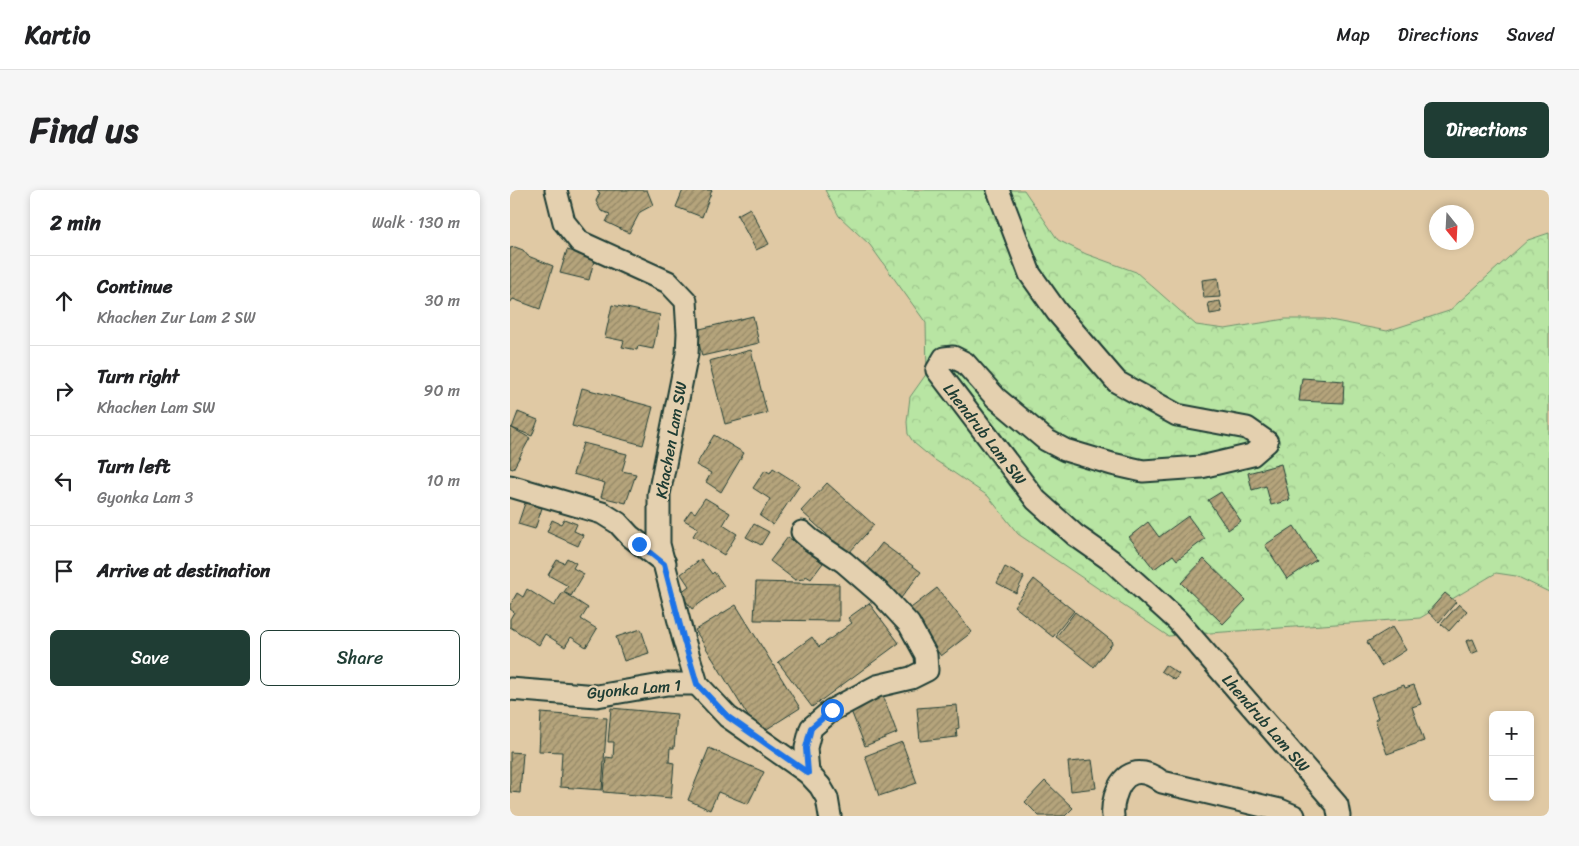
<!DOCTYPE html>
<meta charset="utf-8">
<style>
body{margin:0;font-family:Sriracha,sans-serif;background:#f6f6f6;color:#202124}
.controls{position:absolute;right:15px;bottom:15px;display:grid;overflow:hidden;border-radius:8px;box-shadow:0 2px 8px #0003}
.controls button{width:45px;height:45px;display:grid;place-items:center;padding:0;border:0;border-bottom:1px solid #e0e0e0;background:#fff;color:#202124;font:25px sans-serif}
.compass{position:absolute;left:919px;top:15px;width:45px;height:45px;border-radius:50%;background:#fff;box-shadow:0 2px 8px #0003;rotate:162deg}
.stop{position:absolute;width:15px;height:15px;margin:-11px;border:4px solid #1a73e8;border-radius:50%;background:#fff}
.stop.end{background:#1a73e8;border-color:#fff;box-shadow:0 1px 5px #0008}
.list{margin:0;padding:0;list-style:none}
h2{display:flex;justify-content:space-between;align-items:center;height:65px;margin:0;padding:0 20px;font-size:21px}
h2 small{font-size:16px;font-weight:400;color:#757577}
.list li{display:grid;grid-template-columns:32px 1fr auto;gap:15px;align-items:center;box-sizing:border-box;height:90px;padding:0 20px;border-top:1px solid #e0e0e0}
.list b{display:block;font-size:19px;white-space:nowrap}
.list p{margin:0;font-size:16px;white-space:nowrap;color:#757577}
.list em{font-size:16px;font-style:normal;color:#757577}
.actions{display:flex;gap:10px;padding:15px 20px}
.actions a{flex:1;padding:11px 0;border:1px solid #1f3d34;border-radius:8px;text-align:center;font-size:18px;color:#1f3d34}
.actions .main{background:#1f3d34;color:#fff}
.icon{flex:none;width:28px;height:28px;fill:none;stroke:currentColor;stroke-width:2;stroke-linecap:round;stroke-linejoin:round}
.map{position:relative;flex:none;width:1039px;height:626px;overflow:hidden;border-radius:8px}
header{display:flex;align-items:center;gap:30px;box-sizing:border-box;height:70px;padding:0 25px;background:#fff;border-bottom:1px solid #e0e0e0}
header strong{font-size:24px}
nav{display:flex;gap:28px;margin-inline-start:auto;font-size:18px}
.intro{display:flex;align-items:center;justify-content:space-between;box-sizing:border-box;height:120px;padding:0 30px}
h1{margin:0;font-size:35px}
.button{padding:12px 22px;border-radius:8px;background:#1f3d34;color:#fff;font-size:18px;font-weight:700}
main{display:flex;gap:30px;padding:0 30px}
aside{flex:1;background:#fff;border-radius:8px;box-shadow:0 2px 8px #0003}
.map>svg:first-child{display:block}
</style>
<header>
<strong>Kartio</strong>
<nav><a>Map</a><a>Directions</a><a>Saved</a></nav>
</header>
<div class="intro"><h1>Find us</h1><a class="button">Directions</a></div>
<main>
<aside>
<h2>2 min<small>Walk · 130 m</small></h2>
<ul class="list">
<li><svg class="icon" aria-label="ahead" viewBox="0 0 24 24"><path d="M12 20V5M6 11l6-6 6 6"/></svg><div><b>Continue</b><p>Khachen Zur Lam 2 SW</p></div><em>30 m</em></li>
<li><svg class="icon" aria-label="right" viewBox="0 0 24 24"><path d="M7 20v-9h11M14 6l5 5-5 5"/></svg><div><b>Turn right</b><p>Khachen Lam SW</p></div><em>90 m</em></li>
<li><svg class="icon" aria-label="left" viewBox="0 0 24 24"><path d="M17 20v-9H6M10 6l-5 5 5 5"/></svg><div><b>Turn left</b><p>Gyonka Lam 3</p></div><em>10 m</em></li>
<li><svg class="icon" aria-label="arrive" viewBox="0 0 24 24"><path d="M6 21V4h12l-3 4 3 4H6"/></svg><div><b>Arrive at destination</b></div></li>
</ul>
<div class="actions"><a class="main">Save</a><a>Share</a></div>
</aside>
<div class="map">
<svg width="1039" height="626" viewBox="0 0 1039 626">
<defs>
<pattern id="forest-crowns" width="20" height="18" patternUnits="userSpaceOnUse" patternTransform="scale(1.25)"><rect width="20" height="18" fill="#b8e5a3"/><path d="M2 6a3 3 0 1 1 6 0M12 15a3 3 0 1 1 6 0" fill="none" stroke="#9ec58d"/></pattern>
<pattern id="building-hatch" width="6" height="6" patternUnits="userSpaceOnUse" patternTransform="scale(1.25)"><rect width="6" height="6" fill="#b5a47b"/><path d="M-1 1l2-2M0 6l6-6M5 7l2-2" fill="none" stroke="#938766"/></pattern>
</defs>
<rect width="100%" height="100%" fill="#e0c9a4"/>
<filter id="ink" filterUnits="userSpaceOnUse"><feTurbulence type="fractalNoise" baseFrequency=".02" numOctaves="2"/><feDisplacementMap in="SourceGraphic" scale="10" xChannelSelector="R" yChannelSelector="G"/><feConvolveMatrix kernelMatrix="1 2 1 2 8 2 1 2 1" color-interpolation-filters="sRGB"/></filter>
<g filter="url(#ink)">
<polygon fill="url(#forest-crowns)" stroke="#6c916c" points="315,0 514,0 548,50 576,64 626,82 686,135 715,139 775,129 815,129 877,141 939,121 1018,50 1039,43 1039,402 1006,386 986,383 910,428 658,446 508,344 478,306 422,268 404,253 398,244 397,232 400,207 417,183 416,133 360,55 329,26"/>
<g fill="url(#building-hatch)" stroke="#1f3d34">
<polygon points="86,0 137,0 143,15 130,22 119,43 96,32 100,24 91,21 86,11 90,3"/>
<polygon points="173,0 202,0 192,27 166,17"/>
<polygon points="240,18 259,54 246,60 227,25"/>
<polygon points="5,57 13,60 18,66 43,76 30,119 3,109 0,113 0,58"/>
<polygon points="57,60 85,67 79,90 50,83"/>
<polygon points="708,88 710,107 694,108 692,90"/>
<polygon points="710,111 712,122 700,124 698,113"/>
<polygon points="102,115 150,125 143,159 128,156 127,160 112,157 114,151 95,147"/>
<polygon points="243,126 249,153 192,166 186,140"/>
<polygon points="241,160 257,223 215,234 199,171"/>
<polygon points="792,188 834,191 833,213 789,211"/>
<polygon points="72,198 143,217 133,255 62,236"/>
<polygon points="8,222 28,230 22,246 2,238"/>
<polygon points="0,237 20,248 3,279 0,278"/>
<polygon points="204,245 234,263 211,302 196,292 201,283 186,275"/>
<polygon points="73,253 117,264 112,281 126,284 116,313 91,307 95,293 63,284"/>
<polygon points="771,274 780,310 761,315 756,296 742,300 738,283"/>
<polygon points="263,278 290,295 263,335 250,326 260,309 243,298 255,280 260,283"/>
<polygon points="317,293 364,335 338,364 291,321"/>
<polygon points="711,302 731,331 718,340 698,310"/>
<polygon points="195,308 220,323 213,335 227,344 214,365 183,346 188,338 174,330 181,320 185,323"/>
<polygon points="15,313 32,318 25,339 8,334"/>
<polygon points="678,326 695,349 667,370 663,365 644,379 619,347 638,332 649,347"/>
<polygon points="54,329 67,334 64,341 73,345 68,356 37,342 42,330 51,334"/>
<polygon points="244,334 259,342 251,355 236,347"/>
<polygon points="784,336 806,370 777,389 755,355"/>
<polygon points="278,347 313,373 301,389 296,386 294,389 285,390 260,371"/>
<polygon points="372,353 411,382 391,408 352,379"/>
<polygon points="57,368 66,373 63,378 74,384 61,406 54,402 58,396 38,385 47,370 54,373"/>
<polygon points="191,369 202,384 204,382 214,396 182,419 170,403 179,396 171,384"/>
<polygon points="694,369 736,410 713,434 671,393"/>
<polygon points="495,377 514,387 506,403 487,393"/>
<polygon points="524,389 564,421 543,447 504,416"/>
<polygon points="246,392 329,394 329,431 244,430"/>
<polygon points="427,398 462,442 431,466 397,421"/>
<polygon points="17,399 44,416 53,402 78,418 71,429 87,439 76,457 61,447 55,457 35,444 29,455 0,437 0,429 4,422 0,419 0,415 7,403 13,407"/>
<polygon points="935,403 946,412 929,432 918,422"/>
<polygon points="359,413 389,453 302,517 268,472 302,447 309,457 342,433 338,428"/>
<polygon points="949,414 957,421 939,441 931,434"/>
<polygon points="226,415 290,518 249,544 185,440"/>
<polygon points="565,422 603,452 584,477 546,447"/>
<polygon points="882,437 896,460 871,476 857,452"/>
<polygon points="131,439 139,463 114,471 106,447"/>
<polygon points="963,449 968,461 961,464 956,451"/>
<polygon points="655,475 669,484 665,490 651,481"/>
<polygon points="894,495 895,498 904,495 911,514 902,517 914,551 877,564 865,530 868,528 861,507"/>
<polygon points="372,503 387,543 355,556 339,516"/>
<polygon points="447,515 449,538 446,539 447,547 410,551 407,518"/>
<polygon points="101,518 167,524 164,558 160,558 159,572 164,573 161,608 93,602 96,567 103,568 104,552 98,552"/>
<polygon points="31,523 97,528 92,600 50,597 52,562 29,561"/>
<polygon points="392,552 407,593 369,606 355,566"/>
<polygon points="199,558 254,582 238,614 208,602 200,620 178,610"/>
<polygon points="0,562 13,563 10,603 0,602"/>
<polygon points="582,570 586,598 561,601 558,572"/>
<polygon points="535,591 563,618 555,626 529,626 515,612"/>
</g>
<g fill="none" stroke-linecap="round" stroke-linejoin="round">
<g stroke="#1f3d34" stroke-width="25">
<g id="street">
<polyline points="46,0 54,32 70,52 158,92 176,111 178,143 177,164 149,304 149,354 173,447 187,494 218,527 298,583 310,596 317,608 320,626"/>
<polyline points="488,0 520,84 547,122 607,192 667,225 737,238 757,252 742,265 691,277 633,281 602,274 555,260 536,250 486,208 455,173 443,167 434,168 427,180 526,310 565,345 602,371 667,430 827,615 829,626"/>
<polyline points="0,296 92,323 108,333 120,346 155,373"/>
<polyline points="292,342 301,350 334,372 372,405 399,434 416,465 417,480 401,488 367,496 322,520 301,538 296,558 298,583"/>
<polyline points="0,499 87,506 157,494 187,494"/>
<path d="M603,626C602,619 603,614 605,607C613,580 631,576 652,592L770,620L784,626"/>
</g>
</g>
<use href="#street" stroke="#e4d0af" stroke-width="21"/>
</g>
</g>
<g fill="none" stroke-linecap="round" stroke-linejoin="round" filter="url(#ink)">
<polyline stroke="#1a73e8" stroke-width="6" points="129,354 154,374 173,447 187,494 218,527 298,583 296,558 301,538 322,520"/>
</g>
<g text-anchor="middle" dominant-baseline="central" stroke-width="4.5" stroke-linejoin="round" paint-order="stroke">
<g font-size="16" fill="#1f3d34" stroke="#e4d0af">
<text transform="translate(475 244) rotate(52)">Lhendrub Lam SW</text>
<text transform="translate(161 250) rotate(-80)">Khachen Lam SW</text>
<text transform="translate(124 499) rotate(-5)">Gyonka Lam 1</text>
<text transform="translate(756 533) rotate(49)">Lhendrub Lam SW</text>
</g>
</g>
</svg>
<div class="controls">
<button>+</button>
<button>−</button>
</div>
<svg class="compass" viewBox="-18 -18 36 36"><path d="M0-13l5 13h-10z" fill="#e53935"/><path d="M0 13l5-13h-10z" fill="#757577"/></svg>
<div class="stop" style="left:322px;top:520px"></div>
<div class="stop end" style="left:129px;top:354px"></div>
</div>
</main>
